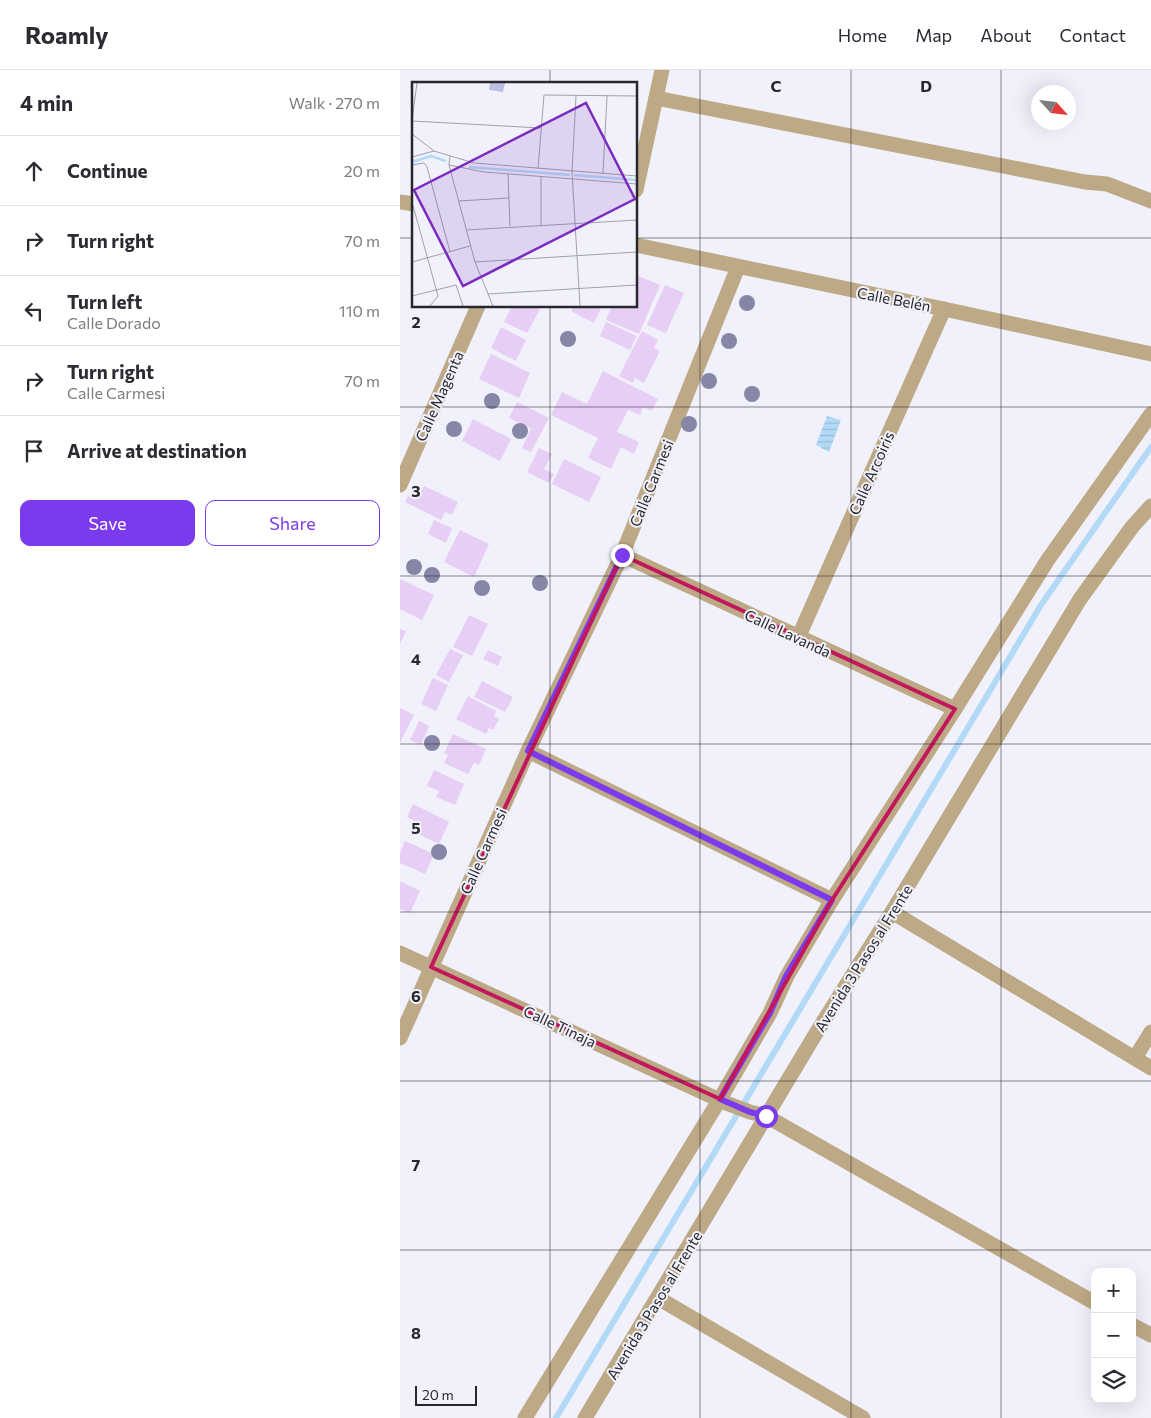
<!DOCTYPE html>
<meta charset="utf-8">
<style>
body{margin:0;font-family:Commissioner,sans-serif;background:#f7f7f7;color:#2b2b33}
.controls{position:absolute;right:15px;bottom:15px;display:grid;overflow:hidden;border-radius:10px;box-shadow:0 5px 20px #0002}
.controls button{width:45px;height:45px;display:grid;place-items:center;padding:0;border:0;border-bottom:1px solid #e1e1e2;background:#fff;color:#2b2b33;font:25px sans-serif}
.compass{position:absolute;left:631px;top:15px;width:45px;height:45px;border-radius:50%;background:#fff;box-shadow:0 5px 20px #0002;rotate:117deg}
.scale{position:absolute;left:15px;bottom:12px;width:62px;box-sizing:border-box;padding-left:5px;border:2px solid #28282c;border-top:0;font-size:14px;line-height:18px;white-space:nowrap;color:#28282c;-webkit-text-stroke:4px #f0f1fb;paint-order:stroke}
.stop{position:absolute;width:15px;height:15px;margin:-11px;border:4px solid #7c3aed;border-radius:50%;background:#fff}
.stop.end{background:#7c3aed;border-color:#fff;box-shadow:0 1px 5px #0008}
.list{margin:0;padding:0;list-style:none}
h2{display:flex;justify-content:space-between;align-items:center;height:65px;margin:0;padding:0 20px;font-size:21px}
h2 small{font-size:16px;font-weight:400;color:#7c7c81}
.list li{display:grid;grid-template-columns:32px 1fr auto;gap:15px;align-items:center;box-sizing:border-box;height:70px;padding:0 20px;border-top:1px solid #e1e1e2}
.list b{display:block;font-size:19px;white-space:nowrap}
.list p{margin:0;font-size:16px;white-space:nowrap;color:#7c7c81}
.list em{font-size:16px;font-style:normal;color:#7c7c81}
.actions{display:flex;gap:10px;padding:15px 20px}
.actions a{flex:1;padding:11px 0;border:1px solid #7c3aed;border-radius:10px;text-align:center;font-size:18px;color:#7c3aed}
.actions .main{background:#7c3aed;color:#fff}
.icon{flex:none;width:28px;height:28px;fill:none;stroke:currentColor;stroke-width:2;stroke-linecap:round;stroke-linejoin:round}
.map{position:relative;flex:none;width:751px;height:1348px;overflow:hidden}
header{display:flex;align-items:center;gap:30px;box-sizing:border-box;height:70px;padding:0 25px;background:#fff;border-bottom:1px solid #e1e1e2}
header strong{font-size:24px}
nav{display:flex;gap:28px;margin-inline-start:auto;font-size:18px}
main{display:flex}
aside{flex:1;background:#fff}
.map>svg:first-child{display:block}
</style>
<header>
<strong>Roamly</strong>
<nav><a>Home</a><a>Map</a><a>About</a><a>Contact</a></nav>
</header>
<main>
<aside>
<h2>4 min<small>Walk · 270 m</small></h2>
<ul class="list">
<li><svg class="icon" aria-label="ahead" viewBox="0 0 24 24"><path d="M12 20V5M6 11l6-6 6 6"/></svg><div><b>Continue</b></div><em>20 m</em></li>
<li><svg class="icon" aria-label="right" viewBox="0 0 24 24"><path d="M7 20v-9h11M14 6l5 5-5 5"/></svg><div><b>Turn right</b></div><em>70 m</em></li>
<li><svg class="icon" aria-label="left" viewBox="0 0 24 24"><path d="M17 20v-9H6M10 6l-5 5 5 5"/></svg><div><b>Turn left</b><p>Calle Dorado</p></div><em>110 m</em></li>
<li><svg class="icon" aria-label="right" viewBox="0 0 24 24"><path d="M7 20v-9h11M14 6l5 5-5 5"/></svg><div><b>Turn right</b><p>Calle Carmesi</p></div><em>70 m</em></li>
<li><svg class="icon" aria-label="arrive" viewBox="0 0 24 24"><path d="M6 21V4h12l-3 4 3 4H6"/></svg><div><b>Arrive at destination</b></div></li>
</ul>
<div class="actions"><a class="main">Save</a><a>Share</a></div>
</aside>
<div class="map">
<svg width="751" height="1348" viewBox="0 0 751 1348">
<defs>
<pattern id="water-rules" width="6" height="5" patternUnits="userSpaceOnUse" patternTransform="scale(1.25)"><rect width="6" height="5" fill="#b2daf7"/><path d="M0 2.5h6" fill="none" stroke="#99bbd4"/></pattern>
</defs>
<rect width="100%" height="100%" fill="#f0f1fb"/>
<polygon fill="url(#water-rules)" points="427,346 441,350 429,382 416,375"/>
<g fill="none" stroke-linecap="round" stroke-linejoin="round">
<polyline stroke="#b2daf7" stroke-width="6" points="156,1348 641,535 751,377"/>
</g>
<g fill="#e7cef5">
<polygon points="236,205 260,215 239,264 206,250 212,236 236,236"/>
<polygon points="265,215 284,223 266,263 247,255"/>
<polygon points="112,236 134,236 140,239 127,263 104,252"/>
<polygon points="174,236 202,236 194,253 171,241"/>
<polygon points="206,252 237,266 230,280 200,266"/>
<polygon points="101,257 126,270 116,291 91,278"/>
<polygon points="242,261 258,270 254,278 260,281 244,313 235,308 233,313 219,306"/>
<polygon points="91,284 130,303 119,328 79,309"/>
<polygon points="203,301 258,329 252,341 243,337 240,345 228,340 217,362 239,372 234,384 221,377 211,399 188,388 198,368 151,345 162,322 187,334"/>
<polygon points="117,332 149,348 131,382 122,378 131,358 109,348"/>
<polygon points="73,349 111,369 100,391 62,371"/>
<polygon points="139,378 152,384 144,399 154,404 149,413 127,402"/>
<polygon points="164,389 201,407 189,432 152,414"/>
<polygon points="24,416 58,432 52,445 45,442 41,450 5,432 8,426 16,430"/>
<polygon points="34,450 52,458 46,473 28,464"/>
<polygon points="60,460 89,474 74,507 44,492"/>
<polygon points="0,509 34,525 22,550 0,539"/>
<polygon points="69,545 88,554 72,586 53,577"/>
<polygon points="0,559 6,561 0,574"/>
<polygon points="50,579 63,585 49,612 36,605"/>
<polygon points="88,580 102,587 98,596 83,589"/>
<polygon points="33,608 48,615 36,641 21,634"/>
<polygon points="82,611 113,627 105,642 74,627"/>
<polygon points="68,626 96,641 94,646 99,649 93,660 89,658 86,664 56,649"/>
<polygon points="0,638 14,645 0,673"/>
<polygon points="19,651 29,656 21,675 10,670"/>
<polygon points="53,664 86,679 79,695 74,693 68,704 44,693 48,685 44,683"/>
<polygon points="34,700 64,714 55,735 36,727 39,721 27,716"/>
<polygon points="13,734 49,752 39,774 12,761 16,752 7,747"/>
<polygon points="5,771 34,784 25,804 0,793 0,783"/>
<polygon points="0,811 20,821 10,843 0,839"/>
</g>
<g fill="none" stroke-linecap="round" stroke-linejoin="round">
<g stroke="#bea986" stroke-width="15">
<polyline points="256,28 685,112 707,114 751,131"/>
<polyline points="236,120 262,0"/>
<polyline points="0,132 14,134"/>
<polyline points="236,175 544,239 751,284"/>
<polyline points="0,415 78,236"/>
<polyline points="222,485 555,639"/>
<polyline points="398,568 544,239"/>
<polyline points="128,681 432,830"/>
<polyline points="492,842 751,998"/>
<polyline points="0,883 326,1033 350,1042 366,1046 695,1233"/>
<polyline points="0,968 128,681 222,485 338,197"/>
<polyline points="735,988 751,962"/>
<polyline points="258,1228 463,1348"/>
<polyline points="732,1255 751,1265"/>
<polyline points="125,1348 320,1029 370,943 387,906 432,830 555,639 647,491 751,344"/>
<polyline points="185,1348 415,965 492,842 680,529 732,457 751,436"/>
</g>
</g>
<g fill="#8686a7">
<circle cx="347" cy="233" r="8"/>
<circle cx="168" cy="269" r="8"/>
<circle cx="329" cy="271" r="8"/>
<circle cx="309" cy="311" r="8"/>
<circle cx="352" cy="324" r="8"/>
<circle cx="92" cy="331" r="8"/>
<circle cx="289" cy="354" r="8"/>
<circle cx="54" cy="359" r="8"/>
<circle cx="120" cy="361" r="8"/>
<circle cx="14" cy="497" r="8"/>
<circle cx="32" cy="505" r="8"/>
<circle cx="140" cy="513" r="8"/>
<circle cx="82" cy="518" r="8"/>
<circle cx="32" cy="673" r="8"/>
<circle cx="39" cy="782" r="8"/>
</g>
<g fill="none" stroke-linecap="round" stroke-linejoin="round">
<polyline stroke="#7c3aed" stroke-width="6" points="222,485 128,681 432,830 386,906 370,943 320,1029 350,1042 366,1046"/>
</g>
<path fill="none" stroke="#c2185b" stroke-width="4" stroke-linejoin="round" d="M222,485L555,639L432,830L320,1029L31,897Z"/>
<path fill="none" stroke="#28282c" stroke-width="1" stroke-opacity="0.55" d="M150,0V14M300,0V1348M451,0V1348M601,0V1348M0,168H14M236,168H751M150,236V1348M0,337H751M0,506H751M0,674H751M0,842H751M0,1011H751M0,1180H751"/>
<g text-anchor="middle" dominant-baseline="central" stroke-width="4" stroke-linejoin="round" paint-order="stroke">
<g font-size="15" fill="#28282c" stroke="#f0f1fb">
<text transform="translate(494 229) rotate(11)">Calle Belén</text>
<text transform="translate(39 326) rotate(-66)">Calle Magenta</text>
<text transform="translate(471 403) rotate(-66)">Calle Arcoiris</text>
<text transform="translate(251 413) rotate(-68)">Calle Carmesi</text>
<text transform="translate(388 563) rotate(25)">Calle Lavanda</text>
<text transform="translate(83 781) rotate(-66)">Calle Carmesi</text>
<text transform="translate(463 888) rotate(-58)">Avenida 3 Pasos al Frente</text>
<text transform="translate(160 956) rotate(25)">Calle Tinaja</text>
<text transform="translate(254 1235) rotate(-59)">Avenida 3 Pasos al Frente</text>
</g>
</g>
<g transform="translate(12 12)">
<rect width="225" height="225" fill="#f0f1fb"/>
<path d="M78,1H93L91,10L77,8Z" fill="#bcbee5"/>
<path fill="none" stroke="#b2daf7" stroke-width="2.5" d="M0,80L19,74L34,79M57,85L158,93M162,93L225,98"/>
<path fill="none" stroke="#a0a1a8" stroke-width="1" d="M164,14L160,90L168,224M0,38L5,1M0,39L129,46M0,52L22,69L62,81L225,94M38,74L37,83L63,180L81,224M0,75L22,69M0,83L12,81L15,85L38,170M37,83L72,90L225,102M126,87L132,13L225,14M191,91L195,14M96,92L98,144M129,95V143M46,119L97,116M0,120L26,214L18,224M54,148L225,138M0,180L58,164M63,180L225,170M76,212L225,203M0,214L44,203L51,224"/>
<path fill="#7b2cbf" fill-opacity="0.15" stroke="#7b2cbf" stroke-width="2.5" d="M174,21L223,117L51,204L2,108Z"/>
<rect width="225" height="225" fill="none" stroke="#28282c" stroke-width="2.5"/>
</g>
<g font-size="16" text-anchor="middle" font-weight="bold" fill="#28282c" stroke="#f0f1fb" stroke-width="4" stroke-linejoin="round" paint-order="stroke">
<text x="376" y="22">C</text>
<text x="526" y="22">D</text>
<text x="16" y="258">2</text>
<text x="16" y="427">3</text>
<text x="16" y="595">4</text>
<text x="16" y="764">5</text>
<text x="16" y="932">6</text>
<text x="16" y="1101">7</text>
<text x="16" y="1269">8</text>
</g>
</svg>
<div class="controls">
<button>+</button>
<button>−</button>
<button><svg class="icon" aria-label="layers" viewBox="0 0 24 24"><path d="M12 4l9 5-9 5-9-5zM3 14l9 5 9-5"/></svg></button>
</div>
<svg class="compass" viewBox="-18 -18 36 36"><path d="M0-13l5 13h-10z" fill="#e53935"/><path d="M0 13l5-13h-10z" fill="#7c7c81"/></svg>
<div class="scale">20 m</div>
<div class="stop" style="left:366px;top:1046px"></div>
<div class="stop end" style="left:222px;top:485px"></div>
</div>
</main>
